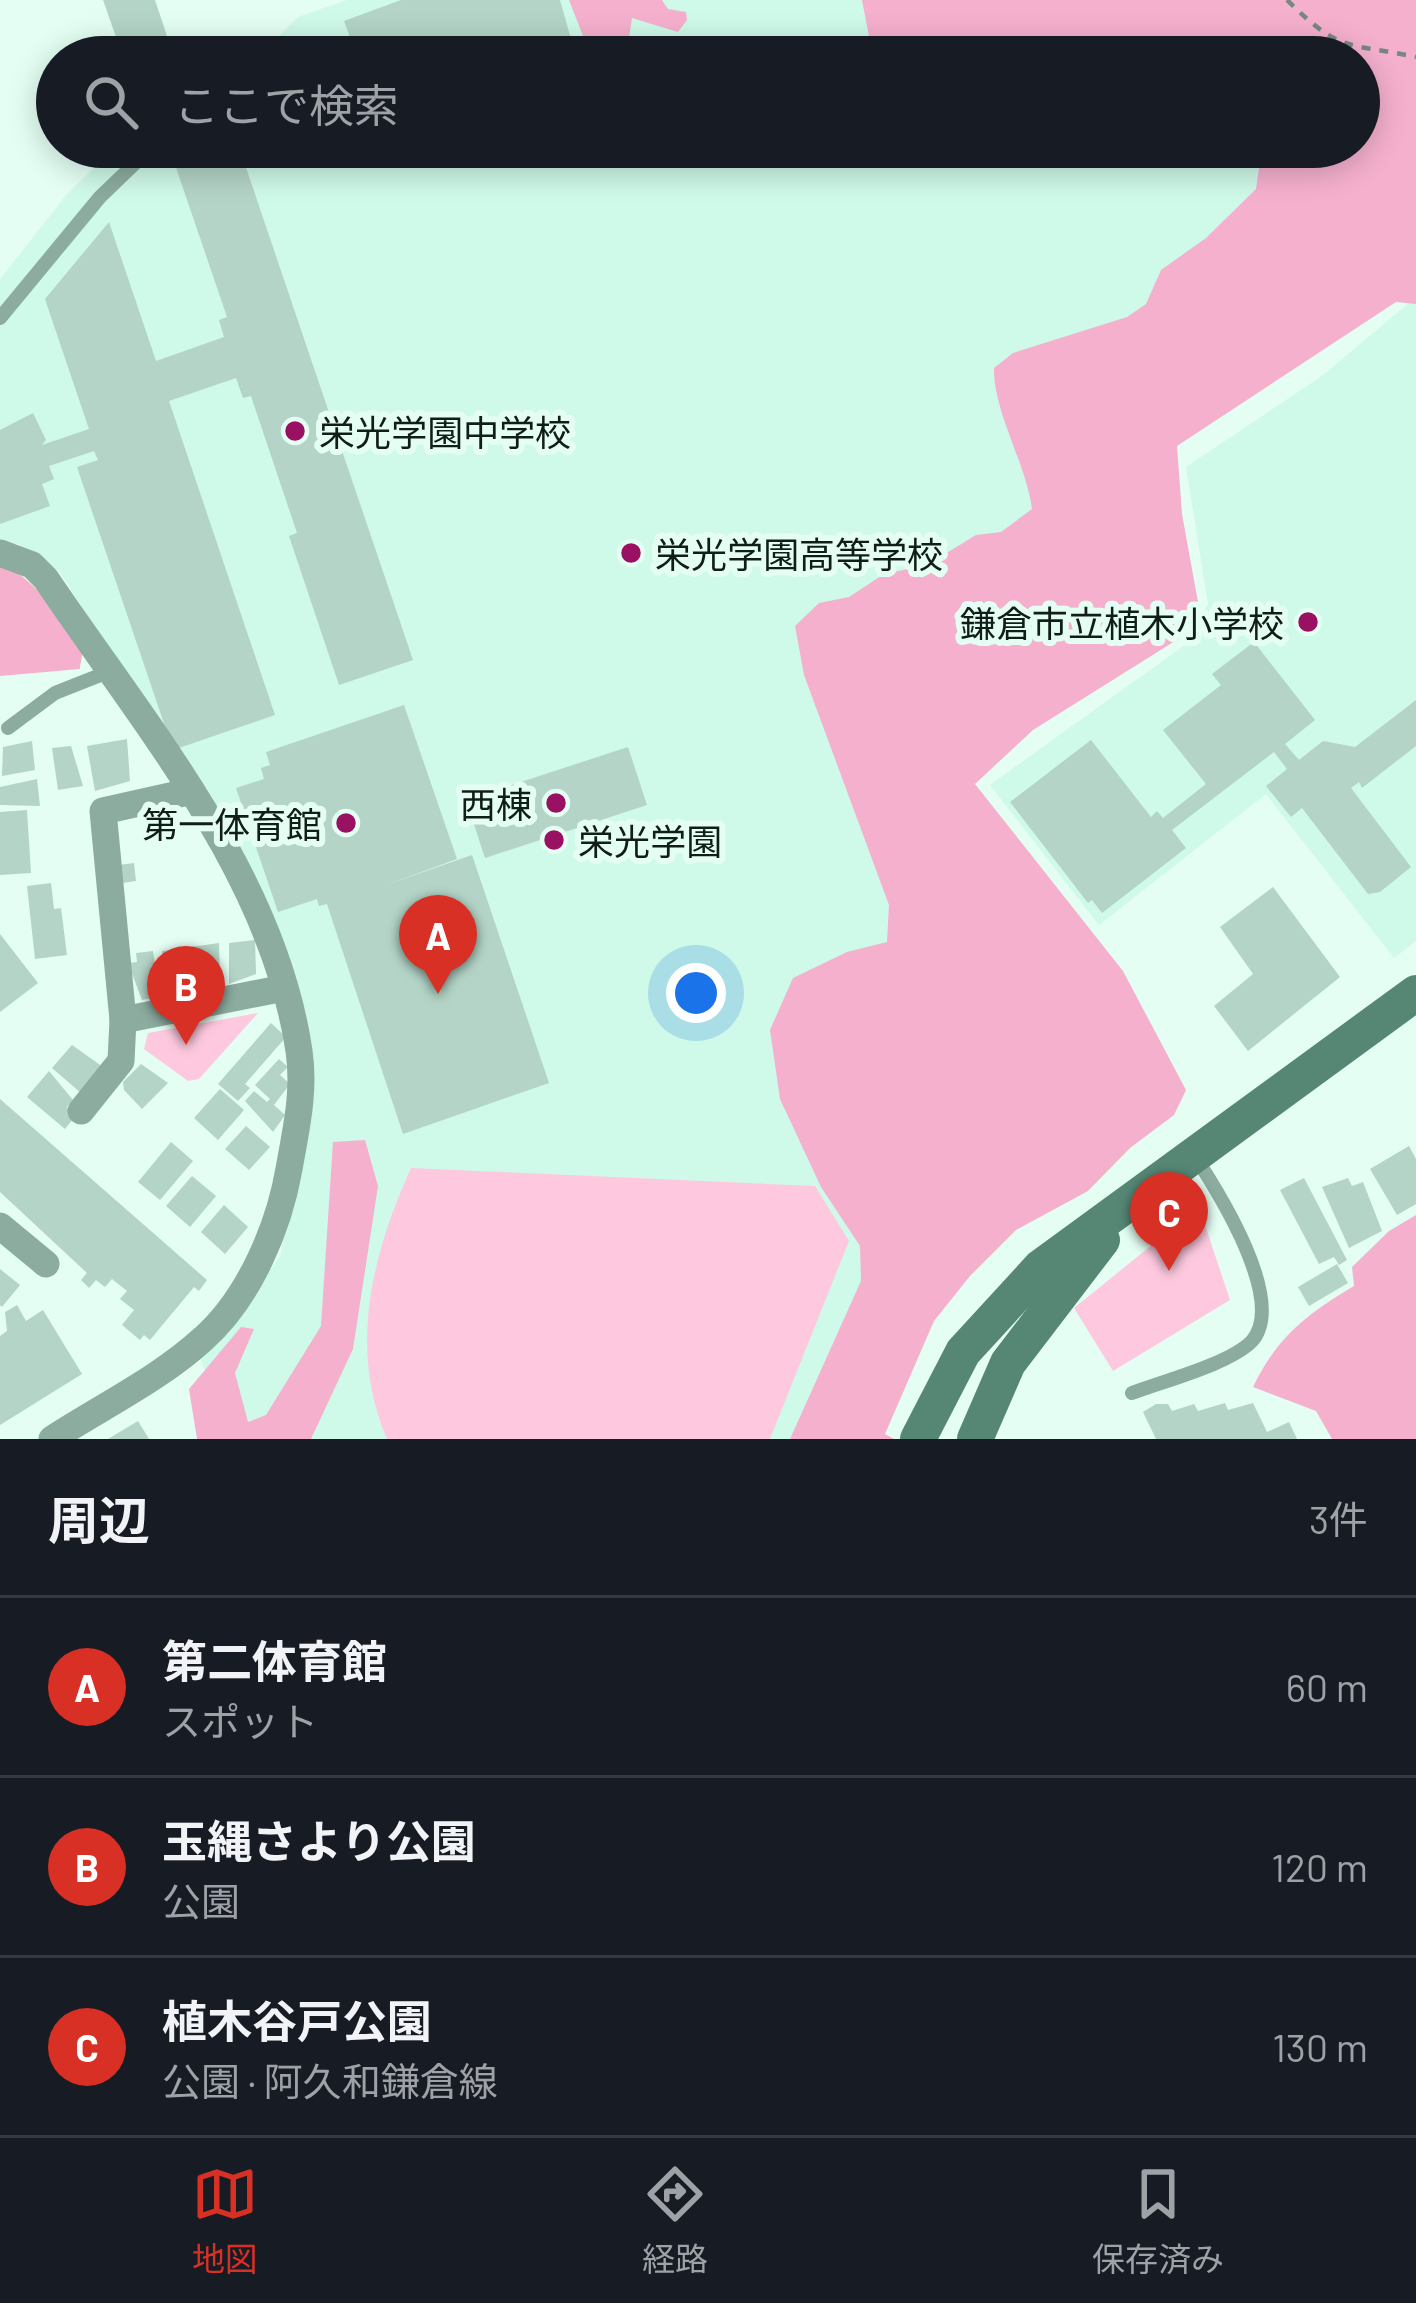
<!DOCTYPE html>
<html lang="ja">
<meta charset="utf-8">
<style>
body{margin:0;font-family:Barlow,"Noto Sans JP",sans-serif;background:#20242c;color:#f1f3f6}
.you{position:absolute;left:696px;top:993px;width:42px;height:42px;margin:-30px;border:9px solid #fff;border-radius:50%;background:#1a73e8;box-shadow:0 0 0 18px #1a73e833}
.badge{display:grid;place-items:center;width:78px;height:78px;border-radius:50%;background:#d93025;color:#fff;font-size:39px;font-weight:700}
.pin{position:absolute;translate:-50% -99px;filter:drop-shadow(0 3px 6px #0008)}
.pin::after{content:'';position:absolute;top:63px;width:42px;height:36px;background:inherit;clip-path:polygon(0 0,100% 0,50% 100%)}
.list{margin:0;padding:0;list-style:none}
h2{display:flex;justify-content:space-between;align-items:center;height:156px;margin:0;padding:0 48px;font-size:51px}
h2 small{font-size:39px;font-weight:400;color:#9ea1a6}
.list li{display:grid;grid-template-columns:78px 1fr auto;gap:36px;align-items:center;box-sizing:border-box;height:180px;padding:0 48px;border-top:3px solid #363941}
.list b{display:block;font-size:45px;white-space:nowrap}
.list p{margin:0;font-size:39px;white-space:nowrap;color:#9ea1a6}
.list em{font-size:39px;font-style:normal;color:#9ea1a6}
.icon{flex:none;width:66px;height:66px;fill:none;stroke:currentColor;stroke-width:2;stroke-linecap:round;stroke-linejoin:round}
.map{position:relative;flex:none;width:1416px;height:1439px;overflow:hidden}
.search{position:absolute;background:#171b24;box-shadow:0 6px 30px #0003;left:36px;right:36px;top:36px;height:132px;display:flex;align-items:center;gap:30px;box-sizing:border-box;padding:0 42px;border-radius:66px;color:#9ea1a6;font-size:45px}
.sheet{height:696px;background:#171b24}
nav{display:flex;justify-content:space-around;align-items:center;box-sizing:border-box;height:168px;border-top:3px solid #363941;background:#171b24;font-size:33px;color:#9ea1a6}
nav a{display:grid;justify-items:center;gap:6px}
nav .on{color:#d93025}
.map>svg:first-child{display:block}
</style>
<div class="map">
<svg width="1416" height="1439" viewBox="0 0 1416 1439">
<rect width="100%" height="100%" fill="#e4fef3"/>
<g fill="#cff9e8">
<polygon points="347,0 872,0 894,57 236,57 269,46 298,17"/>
<polygon points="116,147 1310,147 1071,538 909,925 901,1232 794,1439 232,1439 201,1360 280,1257 309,1110 306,1051 198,792 60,572 18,544 0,543 0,279 67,194"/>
<polygon points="1416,297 1416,941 1394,958 1266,794 1099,925 990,785 1193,639 1208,604 1186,467 1322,376"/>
</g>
<g fill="#fec9df">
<polygon points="258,1013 199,1079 188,1081 144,1049 148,1033"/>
<path d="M411,1168L815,1186L849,1241L770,1439H387C348,1349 372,1254 411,1168Z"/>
<polygon points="1199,1207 1230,1300 1113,1371 1074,1308"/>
</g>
<g fill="#f5b0ce">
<polygon points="569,0 662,0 668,9 686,12 687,20 678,32 632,18 626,57 581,57 587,46"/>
<path d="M862,0H1416V304L1396,302L1177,446L1182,514L1198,602L1183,636L1033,730L975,784L1123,971L1186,1090L1174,1115L1130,1148L1088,1191L1016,1230L970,1276L934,1321L885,1434L894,1439H790L861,1281L860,1246L821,1187L780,1099L770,1030L793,978L847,952L887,942L889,905L804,675L795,626L819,603L849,597L884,574L927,565L976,535L1001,532L1032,509C1026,463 993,411 994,368L1013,353L1127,317L1146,304L1161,270L1206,238L1256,189L1261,154L1270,147H1359V57H1047L1042,49L1029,57H873Z"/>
<path d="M0,563C23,570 75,625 82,649C83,656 80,663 80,669L0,676Z"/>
<polygon points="365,1140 378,1186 353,1349 311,1439 197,1439 189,1389 241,1327 254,1329 235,1373 248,1422 266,1415 321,1326 333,1142"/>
<path d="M1416,1215V1439H1332L1316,1411L1253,1387C1277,1337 1307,1314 1354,1286L1352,1267L1389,1231Z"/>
</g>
<g fill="#b3d4c6">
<polygon points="103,0 155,0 169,42 123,57"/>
<polygon points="401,0 560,0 575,53 357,57 344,21"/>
<polygon points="169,147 239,147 413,660 339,685 289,536 297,533 251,396 243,398 236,378 169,401 275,715 173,750 77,467 98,460 94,451 49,466 54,479 42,484 50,506 0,524 0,430 33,413 46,440 42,445 89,429 45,299 109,222 156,361 224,337 219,320 227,317"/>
<polygon points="1254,642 1315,720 1285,744 1299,760 1323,741 1355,747 1416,700 1416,746 1362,788 1359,782 1351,788 1411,867 1380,892 1368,894 1302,808 1291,817 1266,786 1287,769 1274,752 1172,830 1186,848 1102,913 1092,900 1088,903 1010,802 1091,740 1151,817 1157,811 1163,818 1206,784 1163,730 1221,685 1212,674"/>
<polygon points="404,705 457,859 386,885 472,855 549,1083 403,1134 327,904 319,906 317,899 278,912 236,788 264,779 261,768 270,765 266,752"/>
<polygon points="127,739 130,781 95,791 87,746"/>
<polygon points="32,741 35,770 2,776 3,747"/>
<polygon points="71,746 83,786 58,790 52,748"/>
<polygon points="628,747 647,805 485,858 466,800"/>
<polygon points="37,779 40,806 0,805 0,787"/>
<polygon points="27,810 31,873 0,875 0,812"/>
<polygon points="134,863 136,881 122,883 119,865"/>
<polygon points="51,883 54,909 61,908 67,955 35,959 27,886"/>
<polygon points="1273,887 1340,977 1248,1051 1214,1006 1253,974 1220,927"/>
<polygon points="0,934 38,983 0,1012"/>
<polygon points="255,940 256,974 229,984 229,943"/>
<polygon points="219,943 220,984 197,987 191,947"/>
<polygon points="184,948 187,991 164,994 162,951"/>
<polygon points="153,951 160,997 142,1000 128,963 137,962 136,953"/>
<polygon points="271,1023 286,1037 245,1084 250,1088 238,1101 218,1084"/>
<polygon points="72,1045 103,1067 81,1093 52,1068"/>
<polygon points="279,1059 288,1067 280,1075 290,1084 274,1105 285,1115 273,1132 245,1101 254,1091 267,1102 270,1099 255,1085"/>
<polygon points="141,1064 168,1083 142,1109 124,1090 123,1082"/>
<polygon points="49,1071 73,1100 67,1107 76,1115 65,1129 27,1097"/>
<polygon points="220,1089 244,1110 218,1140 194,1118"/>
<polygon points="0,1099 207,1280 199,1291 194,1287 150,1340 144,1335 140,1340 122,1325 134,1310 120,1299 127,1291 112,1279 105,1287 96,1280 89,1288 81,1280 87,1273 0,1192"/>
<polygon points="246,1126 270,1147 249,1170 225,1149"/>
<polygon points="171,1142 193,1161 160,1200 138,1182"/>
<polygon points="1409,1146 1416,1159 1416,1204 1397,1215 1370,1169"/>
<polygon points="192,1176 216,1196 190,1227 166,1206"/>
<polygon points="1304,1178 1347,1260 1339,1265 1334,1257 1319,1264 1280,1190"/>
<polygon points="1348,1178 1352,1186 1363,1182 1382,1231 1349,1248 1322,1187"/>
<polygon points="224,1205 248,1227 225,1254 201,1232"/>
<polygon points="1337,1264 1348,1283 1309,1306 1298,1287"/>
<polygon points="0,1269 20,1285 2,1307 0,1305"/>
<polygon points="17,1305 26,1321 43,1310 82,1374 0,1425 0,1336 7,1331 5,1312"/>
<polygon points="1225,1403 1228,1410 1253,1403 1267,1432 1289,1422 1297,1439 1156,1439 1143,1412 1156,1404 1168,1404 1172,1411 1194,1404 1198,1411"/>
<polygon points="138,1421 149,1439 108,1439"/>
</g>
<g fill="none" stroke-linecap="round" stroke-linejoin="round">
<path stroke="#768881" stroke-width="4.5" stroke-dasharray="9 9" stroke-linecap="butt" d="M1287,0C1342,54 1345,42 1416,57"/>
<g stroke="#8cac9f" stroke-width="14">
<polyline points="0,318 100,197 152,147"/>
<polyline points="8,728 55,693 108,672"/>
<path d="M1132,1393C1163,1381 1230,1364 1252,1341C1287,1301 1219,1193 1194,1155"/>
</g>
<g stroke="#8cac9f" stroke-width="27">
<path d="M0,553L32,565L46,579C143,723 273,874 299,1051C305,1092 296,1129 289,1169C279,1227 249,1298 204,1338C161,1378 101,1407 52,1439"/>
<polyline points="123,1020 284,988"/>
<polyline points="81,1111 121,1061 123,1020 103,811 188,792"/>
<polyline points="0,1226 46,1264"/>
</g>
<g stroke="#568775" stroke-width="36">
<polyline points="918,1439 963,1352 1041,1267 1416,993"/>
<polyline points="975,1439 1008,1363 1102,1240"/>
</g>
</g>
<g fill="#9a1163" stroke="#e4fef3" stroke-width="4.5">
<circle cx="295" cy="431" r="12"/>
<circle cx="631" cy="553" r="12"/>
<circle cx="1308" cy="622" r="12"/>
<circle cx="556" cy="803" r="12"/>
<circle cx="346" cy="823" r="12"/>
<circle cx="554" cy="840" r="12"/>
</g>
<g text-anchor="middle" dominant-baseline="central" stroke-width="12" stroke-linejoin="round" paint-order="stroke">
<g font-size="36" fill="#111d18" stroke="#e4fef3" text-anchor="start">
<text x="319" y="431">栄光学園中学校</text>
<text x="655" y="553">栄光学園高等学校</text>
<text x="1284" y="622" text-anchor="end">鎌倉市立植木小学校</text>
<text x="532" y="803" text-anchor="end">西棟</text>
<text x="322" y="823" text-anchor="end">第一体育館</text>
<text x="578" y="840">栄光学園</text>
</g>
</g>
</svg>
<div class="you"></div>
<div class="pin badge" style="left:438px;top:994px">A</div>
<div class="pin badge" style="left:186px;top:1045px">B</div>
<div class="pin badge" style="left:1169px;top:1271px">C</div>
<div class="search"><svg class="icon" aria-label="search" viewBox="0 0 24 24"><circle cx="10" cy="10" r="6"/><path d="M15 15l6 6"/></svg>ここで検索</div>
</div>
<section class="sheet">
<h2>周辺<small>3件</small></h2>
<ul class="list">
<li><span class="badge">A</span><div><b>第二体育館</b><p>スポット</p></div><em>60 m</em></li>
<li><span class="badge">B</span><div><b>玉縄さより公園</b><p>公園</p></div><em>120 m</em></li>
<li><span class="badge">C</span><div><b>植木谷戸公園</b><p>公園 · 阿久和鎌倉線</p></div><em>130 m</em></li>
</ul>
</section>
<nav>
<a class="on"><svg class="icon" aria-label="map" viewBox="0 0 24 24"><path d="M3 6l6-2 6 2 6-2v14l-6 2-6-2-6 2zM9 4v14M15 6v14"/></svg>地図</a>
<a><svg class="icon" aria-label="directions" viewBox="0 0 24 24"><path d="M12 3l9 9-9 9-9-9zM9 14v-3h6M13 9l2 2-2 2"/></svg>経路</a>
<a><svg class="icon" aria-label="saved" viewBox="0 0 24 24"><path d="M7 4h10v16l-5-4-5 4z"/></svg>保存済み</a>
</nav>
